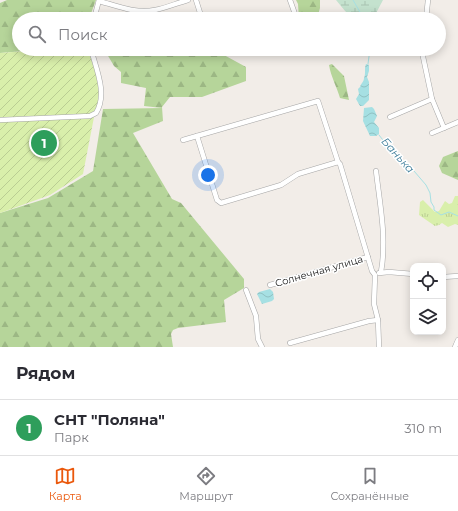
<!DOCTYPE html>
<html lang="ru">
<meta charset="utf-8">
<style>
body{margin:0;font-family:Montserrat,sans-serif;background:#f7f7f7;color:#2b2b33}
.controls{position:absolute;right:12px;bottom:12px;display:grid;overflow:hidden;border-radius:8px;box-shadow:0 2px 10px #0003}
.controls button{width:36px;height:36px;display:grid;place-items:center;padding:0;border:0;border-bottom:1px solid #e1e1e2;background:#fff;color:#2b2b33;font:20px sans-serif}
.you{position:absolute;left:208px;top:175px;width:14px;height:14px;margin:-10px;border:3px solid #fff;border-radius:50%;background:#1a73e8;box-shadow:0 0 0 6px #1a73e833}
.badge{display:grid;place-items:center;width:26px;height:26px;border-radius:50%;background:#ea580c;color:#fff;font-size:13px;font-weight:700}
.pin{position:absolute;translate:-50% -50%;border:2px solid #fff;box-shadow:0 1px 4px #0006}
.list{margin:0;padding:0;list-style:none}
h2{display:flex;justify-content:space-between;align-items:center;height:52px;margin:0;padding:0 16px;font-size:17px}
h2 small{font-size:13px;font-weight:400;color:#7c7c81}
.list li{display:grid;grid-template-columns:26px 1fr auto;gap:12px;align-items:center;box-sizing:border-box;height:56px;padding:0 16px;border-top:1px solid #e1e1e2}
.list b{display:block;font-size:15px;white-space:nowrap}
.list p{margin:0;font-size:13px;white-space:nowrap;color:#7c7c81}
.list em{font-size:13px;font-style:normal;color:#7c7c81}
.icon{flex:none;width:22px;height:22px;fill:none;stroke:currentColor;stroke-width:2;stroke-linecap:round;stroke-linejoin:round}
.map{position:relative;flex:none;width:458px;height:347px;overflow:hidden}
.search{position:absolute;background:#fff;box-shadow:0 2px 10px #0003;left:12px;right:12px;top:12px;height:44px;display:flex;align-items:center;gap:10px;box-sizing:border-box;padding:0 14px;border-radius:22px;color:#7c7c81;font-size:15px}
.sheet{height:108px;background:#fff}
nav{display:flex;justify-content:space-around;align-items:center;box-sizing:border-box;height:56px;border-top:1px solid #e1e1e2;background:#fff;font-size:11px;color:#7c7c81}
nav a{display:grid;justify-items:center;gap:2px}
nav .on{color:#ea580c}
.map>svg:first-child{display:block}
</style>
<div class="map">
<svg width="458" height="347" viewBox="0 0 458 347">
<defs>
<pattern id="grass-tufts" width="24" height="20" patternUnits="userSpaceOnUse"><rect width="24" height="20" fill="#d9efab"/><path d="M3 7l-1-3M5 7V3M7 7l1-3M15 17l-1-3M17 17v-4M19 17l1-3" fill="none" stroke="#bacd93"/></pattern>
<pattern id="forest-firs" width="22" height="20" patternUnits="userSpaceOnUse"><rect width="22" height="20" fill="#b6d59a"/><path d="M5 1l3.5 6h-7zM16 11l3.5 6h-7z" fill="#9cb784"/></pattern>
<pattern id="wetland-marsh" width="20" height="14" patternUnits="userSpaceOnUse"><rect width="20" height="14" fill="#c4e2ce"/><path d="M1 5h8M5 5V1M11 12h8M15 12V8" fill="none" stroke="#a8c2b1"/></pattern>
<pattern id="garden-furrows" width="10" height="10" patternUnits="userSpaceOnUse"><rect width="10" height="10" fill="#d9efab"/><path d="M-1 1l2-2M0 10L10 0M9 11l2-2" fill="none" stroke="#bacd93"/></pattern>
<pattern id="water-waves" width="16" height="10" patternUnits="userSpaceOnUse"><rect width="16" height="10" fill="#a6e0e3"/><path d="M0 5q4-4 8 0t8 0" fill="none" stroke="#8fc0c2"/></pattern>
</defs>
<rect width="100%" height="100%" fill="#f2ede8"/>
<polygon fill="url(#grass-tufts)" points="455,196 458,196 458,225 455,224 448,227 442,223 439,225 435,226 419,215 420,202 423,200 435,212 439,211 445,201 449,204 452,203"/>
<g fill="url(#forest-firs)">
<polygon points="7,0 96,0 89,19 19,19 19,49 48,49 0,53 0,3"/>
<polygon points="296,0 320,0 320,8 317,19 299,19 298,4"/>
<polygon points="104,49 130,49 143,55 155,49 213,49 246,67 246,81 202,97 170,97 162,107 163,121 133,133 172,199 181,203 244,279 244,288 224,300 226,322 178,328 173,330 171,334 173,347 0,347 0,213 48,198 93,171 103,109 162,108 144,106 146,88 121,83 121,72 114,66"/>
<path d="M332,64L344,76L349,100L340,98C337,87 331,77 329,65Z"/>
<polygon points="458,151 458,180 442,173 439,166 443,157"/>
</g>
<path fill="url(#wetland-marsh)" d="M336,0H383L373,19C350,19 350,17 336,0Z"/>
<path fill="url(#garden-furrows)" d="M53,49H88C94,69 105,92 95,112L83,174L50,195L0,213V53Z"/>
<g fill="url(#water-waves)">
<path d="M366,64L369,65V71L367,77L369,82V100L363,106H360L356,99L359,94L358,89L360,87C361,83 364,82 364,78C366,73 364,69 366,64Z"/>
<polygon points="372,107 374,109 377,116 374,122 379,128 379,134 376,136 370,136 363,121 364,108"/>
<polygon points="270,289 273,292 274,299 272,301 262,304 257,294 259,292"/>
</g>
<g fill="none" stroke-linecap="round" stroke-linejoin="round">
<g stroke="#a6e0e3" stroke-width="1">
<polyline points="353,0 364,19"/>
<polyline points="368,64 370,49"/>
<polyline points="379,135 386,144 414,171 426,185 430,193 431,202 434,207 434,210 441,215 449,212 458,216"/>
</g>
<g stroke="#a6a6a6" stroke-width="5.5">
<g id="minor">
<polyline points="196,0 202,19"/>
<path d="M99,1C117,6 136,14 155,10C166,8 177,3 188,0"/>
<polyline points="94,19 99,0"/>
<polyline points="280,19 295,14 290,0"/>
<polyline points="426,19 428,0"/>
<polyline points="422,49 422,52 432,99 444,128"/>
<polyline points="390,117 432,99"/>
<path d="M0,120L90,116L96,113C108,94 96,69 91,49"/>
<polyline points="432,133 458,122"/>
<polyline points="197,136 217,200 221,203 281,185 298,174 338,162"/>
<polyline points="183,140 318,101 338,162 340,164 369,261 372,271 375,275 374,304 378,320 379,347"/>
<path d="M376,171C380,205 387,239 381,272"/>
<polyline points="379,273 389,272 413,274"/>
<polyline points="443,277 458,276"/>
<polyline points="270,285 368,257"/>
<polyline points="246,290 256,316 258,339 262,347"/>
<polyline points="290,343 369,321 378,320"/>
<polyline points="455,347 458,340"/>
</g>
</g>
<use href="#minor" stroke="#fff" stroke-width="4.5"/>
</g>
<g text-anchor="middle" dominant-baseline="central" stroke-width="3" stroke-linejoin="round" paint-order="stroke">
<g font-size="10" fill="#222" stroke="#fff">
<text transform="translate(319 271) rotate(-16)">Солнечная улица</text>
</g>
<g font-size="11" font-style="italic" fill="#3b7b98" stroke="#fff">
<text transform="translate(398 155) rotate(48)">Банька</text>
</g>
</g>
</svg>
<div class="controls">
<button><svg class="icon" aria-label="locate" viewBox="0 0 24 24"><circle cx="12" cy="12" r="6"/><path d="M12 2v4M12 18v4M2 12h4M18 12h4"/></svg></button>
<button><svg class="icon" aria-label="layers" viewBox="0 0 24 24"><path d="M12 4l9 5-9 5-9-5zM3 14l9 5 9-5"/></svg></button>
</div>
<div class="you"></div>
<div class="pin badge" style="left:44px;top:143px;background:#2e9e5b">1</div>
<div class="search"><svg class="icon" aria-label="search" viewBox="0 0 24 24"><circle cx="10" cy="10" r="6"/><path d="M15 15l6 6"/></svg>Поиск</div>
</div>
<section class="sheet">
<h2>Рядом<small></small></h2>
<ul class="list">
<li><span class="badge" style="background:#2e9e5b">1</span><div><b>СНТ &quot;Поляна&quot;</b><p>Парк</p></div><em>310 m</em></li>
</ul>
</section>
<nav>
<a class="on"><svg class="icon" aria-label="map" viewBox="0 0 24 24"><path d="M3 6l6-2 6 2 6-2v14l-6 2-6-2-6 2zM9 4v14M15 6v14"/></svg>Карта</a>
<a><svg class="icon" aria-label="directions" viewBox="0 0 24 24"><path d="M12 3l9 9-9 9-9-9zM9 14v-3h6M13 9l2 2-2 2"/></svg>Маршрут</a>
<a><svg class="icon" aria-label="saved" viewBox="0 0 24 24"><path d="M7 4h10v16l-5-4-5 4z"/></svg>Сохранённые</a>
</nav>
